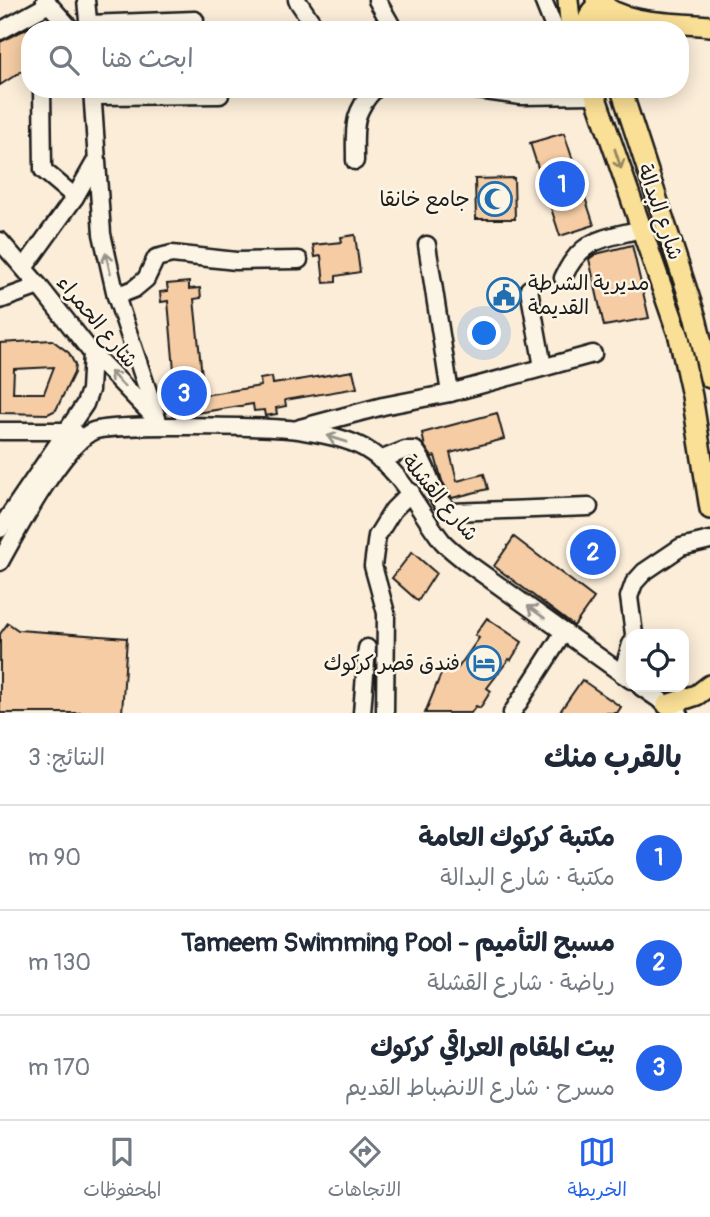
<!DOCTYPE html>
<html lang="ar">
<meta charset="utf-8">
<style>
body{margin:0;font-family:Pangolin,"Playpen Sans Arabic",sans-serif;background:#f2f2f3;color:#1f2937;direction:rtl}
.controls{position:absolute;right:21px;bottom:21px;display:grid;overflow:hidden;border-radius:14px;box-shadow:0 4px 18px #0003}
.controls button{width:63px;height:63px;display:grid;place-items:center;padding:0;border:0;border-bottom:2px solid #e0e1e3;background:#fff;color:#1f2937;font:35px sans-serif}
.you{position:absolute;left:485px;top:334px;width:24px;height:24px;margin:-18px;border:5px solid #fff;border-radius:50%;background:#1a73e8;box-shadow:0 0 0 10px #1a73e833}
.badge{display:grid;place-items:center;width:46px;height:46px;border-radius:50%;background:#2563eb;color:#fff;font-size:23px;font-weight:700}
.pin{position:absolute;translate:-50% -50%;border:4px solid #fff;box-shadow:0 2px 7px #0006}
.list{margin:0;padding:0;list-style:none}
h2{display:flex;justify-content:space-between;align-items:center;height:91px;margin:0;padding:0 28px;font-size:30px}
h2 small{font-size:23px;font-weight:400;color:#747a83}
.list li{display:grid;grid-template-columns:46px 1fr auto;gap:21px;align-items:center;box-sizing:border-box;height:105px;padding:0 28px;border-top:2px solid #e0e1e3}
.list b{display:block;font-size:26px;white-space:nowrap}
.list p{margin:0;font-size:23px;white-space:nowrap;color:#747a83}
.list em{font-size:23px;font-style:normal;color:#747a83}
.icon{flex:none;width:38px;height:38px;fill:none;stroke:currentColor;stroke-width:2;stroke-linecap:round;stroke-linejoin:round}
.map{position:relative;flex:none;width:710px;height:713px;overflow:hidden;direction:ltr}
.search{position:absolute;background:#fff;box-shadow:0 4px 18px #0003;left:21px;right:21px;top:21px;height:77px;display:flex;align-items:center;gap:18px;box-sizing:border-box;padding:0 24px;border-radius:28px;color:#747a83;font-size:26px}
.sheet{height:406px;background:#fff}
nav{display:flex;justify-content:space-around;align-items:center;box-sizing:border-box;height:98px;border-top:2px solid #e0e1e3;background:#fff;font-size:19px;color:#747a83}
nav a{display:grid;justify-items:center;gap:4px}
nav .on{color:#2563eb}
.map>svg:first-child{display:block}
</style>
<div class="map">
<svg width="710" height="713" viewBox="0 0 710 713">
<rect width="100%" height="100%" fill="#fbedd8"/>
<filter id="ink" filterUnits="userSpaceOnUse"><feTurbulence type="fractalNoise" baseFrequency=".0143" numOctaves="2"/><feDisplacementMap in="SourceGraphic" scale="14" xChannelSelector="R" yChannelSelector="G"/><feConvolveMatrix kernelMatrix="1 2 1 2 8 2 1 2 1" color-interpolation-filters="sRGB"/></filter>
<g filter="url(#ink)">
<polygon fill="#9bd9fc" stroke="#688da2" stroke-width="2" points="609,536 615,553 577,568 570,551"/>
<g fill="#f5cca4" stroke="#1c1c1c" stroke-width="2" fill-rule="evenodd">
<polygon points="30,27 30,66 0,85 0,42"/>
<polygon points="564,133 594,225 560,236 530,143"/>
<polygon points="514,178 515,219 476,219 475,179"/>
<polygon points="355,235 360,272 336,276 336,282 324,283 321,256 315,257 313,245 342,242 341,237"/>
<polygon points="632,245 649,318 604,326 589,259 596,254"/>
<polygon points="189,282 189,289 200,288 201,298 194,299 204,395 261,386 260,379 272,377 273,384 353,371 357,388 285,400 286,406 276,408 277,414 265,416 264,410 254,411 253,404 178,416 168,301 161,302 160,292 168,291 167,284"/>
<path d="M52,340L69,353L75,365L74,373L56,410L48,414L0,413V343ZM54,367L44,393H13L14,369Z"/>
<polygon points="497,413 504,439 450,453 457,481 484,474 488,489 452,498 442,481 435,456 432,457 425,447 422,433"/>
<polygon points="514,537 594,598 574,626 494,566"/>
<polygon points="412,552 436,573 418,601 392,578"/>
<polygon points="487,618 522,642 511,660 509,659 487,688 491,691 480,708 476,706 471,713 425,713 443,669 448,672 453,665 458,668 479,638 475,635"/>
<polygon points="8,623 18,630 127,638 122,713 0,713 0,634"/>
<polygon points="582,680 621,707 617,713 559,713"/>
</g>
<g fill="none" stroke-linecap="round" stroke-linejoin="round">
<g stroke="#1c1c1c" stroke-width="21">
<g id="minor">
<polyline points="45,0 72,30"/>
<polyline points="86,0 89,30"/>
<polyline points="297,0 317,30"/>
<polyline points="377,0 394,30"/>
<polyline points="543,0 555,30"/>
<polyline points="88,24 195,20"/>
<polyline points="0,31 49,4"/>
<polyline points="42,89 43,170 75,197"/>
<polyline points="92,89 102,234 116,296 158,421"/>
<polyline points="471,89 521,96 595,95"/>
<polyline points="93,96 220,95"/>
<path d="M355,161C355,129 351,114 375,89"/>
<polyline points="0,241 39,286 92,353 155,418"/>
<polyline points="427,245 450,393"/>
<polyline points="24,268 75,197 95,162"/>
<path d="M563,278C581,238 603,239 641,229"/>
<polyline points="529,289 543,367"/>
<polyline points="116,296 134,289 146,279 156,258 172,254 236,261 299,260"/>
<polyline points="0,300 39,286"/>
<polyline points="300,428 383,406 450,393 593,354"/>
<polyline points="0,431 74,431"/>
<path d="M380,460L405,450H415C431,468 431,500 452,512L589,507"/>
<polyline points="0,529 85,404 90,390 92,353"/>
<path d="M0,562C17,531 61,449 91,432C109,422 271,427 298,430C320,434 344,437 364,448C401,469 417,509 442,541C449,549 458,555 466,562L631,680"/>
<polyline points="634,634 629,597 634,583 644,572 681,547 710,540"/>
<polyline points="622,674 631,644"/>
<polyline points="641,687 679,713"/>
<polyline points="362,713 367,648"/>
<polyline points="385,713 386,613 373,566 377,536 393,510 411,492"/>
<polyline points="512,713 564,632"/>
</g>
</g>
<g stroke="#1c1c1c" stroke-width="24">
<g id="major">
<polyline points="568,0 571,30"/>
<path d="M596,0C624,26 674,22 710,26"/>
<polyline points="604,0 605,30"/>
<polyline points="584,30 591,12 601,0"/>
<polyline points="593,89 679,337 692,396 710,509"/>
<polyline points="621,89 696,318 710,378"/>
<polyline points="667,705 697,695 710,685"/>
</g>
</g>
<use href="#minor" stroke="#fcf5e5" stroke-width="16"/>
<use href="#major" stroke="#fadf96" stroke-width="19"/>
</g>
<defs><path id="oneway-shaft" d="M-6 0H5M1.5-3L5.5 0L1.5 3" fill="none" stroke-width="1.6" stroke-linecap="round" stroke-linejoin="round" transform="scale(1.75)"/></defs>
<use stroke="#96875f" href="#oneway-shaft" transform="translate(618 159) rotate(72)"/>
<g stroke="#97938b">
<use href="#oneway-shaft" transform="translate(108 263) rotate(-103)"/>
<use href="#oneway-shaft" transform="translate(117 379) rotate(-135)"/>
<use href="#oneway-shaft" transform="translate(337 439) rotate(-163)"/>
<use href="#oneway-shaft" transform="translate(536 612) rotate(-144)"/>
</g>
</g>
<defs>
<g id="mosque-ring" transform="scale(1.75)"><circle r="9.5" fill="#fcf5e5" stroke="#1f6fb2" stroke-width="1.5"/><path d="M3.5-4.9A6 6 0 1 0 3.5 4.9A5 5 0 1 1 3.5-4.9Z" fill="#1f6fb2"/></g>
<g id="civic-ring" transform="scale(1.75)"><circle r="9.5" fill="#fcf5e5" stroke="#1f6fb2" stroke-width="1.5"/><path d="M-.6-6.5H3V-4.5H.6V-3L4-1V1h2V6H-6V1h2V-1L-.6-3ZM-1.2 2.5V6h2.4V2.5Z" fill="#1f6fb2"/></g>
<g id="hotel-ring" transform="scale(1.75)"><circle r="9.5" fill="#fcf5e5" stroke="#1f6fb2" stroke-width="1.5"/><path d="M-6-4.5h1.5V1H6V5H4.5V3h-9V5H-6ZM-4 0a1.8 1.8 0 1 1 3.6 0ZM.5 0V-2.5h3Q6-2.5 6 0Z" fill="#1f6fb2"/></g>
</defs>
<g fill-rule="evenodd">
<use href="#mosque-ring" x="495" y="199"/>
<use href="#civic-ring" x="504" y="295"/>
<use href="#hotel-ring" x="484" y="663"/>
</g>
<g text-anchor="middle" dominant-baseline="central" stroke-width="5" stroke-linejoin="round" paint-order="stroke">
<g font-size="21" fill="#1c1c1c" stroke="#fcf5e5" text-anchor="end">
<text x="470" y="199">جامع خانقا</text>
<text x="528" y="283" text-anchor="start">مديرية الشرطة<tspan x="528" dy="24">القديمة</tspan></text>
<text x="460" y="663">فندق قصر كركوك</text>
</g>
<g font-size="21" fill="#1c1c1c" stroke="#fcf5e5">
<text transform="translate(660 212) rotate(71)">شارع البدالة</text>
<text transform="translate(97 322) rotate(50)">شارع الحمراء</text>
<text transform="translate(440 498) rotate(50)">شارع القشلة</text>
</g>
</g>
</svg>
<div class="controls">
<button><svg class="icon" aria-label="locate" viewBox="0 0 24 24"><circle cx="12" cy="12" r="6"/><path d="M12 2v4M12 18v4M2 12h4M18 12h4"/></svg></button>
</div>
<div class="you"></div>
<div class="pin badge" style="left:562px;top:184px">1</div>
<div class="pin badge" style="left:593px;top:552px">2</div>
<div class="pin badge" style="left:184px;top:393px">3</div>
<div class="search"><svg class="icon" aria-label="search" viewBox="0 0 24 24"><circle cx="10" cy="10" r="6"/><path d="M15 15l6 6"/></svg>ابحث هنا</div>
</div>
<section class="sheet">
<h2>بالقرب منك<small>النتائج: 3</small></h2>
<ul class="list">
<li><span class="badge">1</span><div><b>مكتبة كركوك العامة</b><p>مكتبة · شارع البدالة</p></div><em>90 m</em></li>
<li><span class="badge">2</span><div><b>مسبح التأميم - Tameem Swimming Pool</b><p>رياضة · شارع القشلة</p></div><em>130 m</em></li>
<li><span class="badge">3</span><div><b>بيت المقام العراقي كركوك</b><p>مسرح · شارع الانضباط القديم</p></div><em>170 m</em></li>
</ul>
</section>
<nav>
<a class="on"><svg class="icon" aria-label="map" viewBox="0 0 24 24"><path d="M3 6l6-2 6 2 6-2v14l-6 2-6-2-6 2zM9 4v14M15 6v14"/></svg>الخريطة</a>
<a><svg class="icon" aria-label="directions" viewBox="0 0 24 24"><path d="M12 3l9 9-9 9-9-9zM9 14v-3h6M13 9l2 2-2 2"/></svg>الاتجاهات</a>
<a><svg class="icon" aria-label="saved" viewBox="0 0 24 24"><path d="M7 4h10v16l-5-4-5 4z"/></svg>المحفوظات</a>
</nav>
